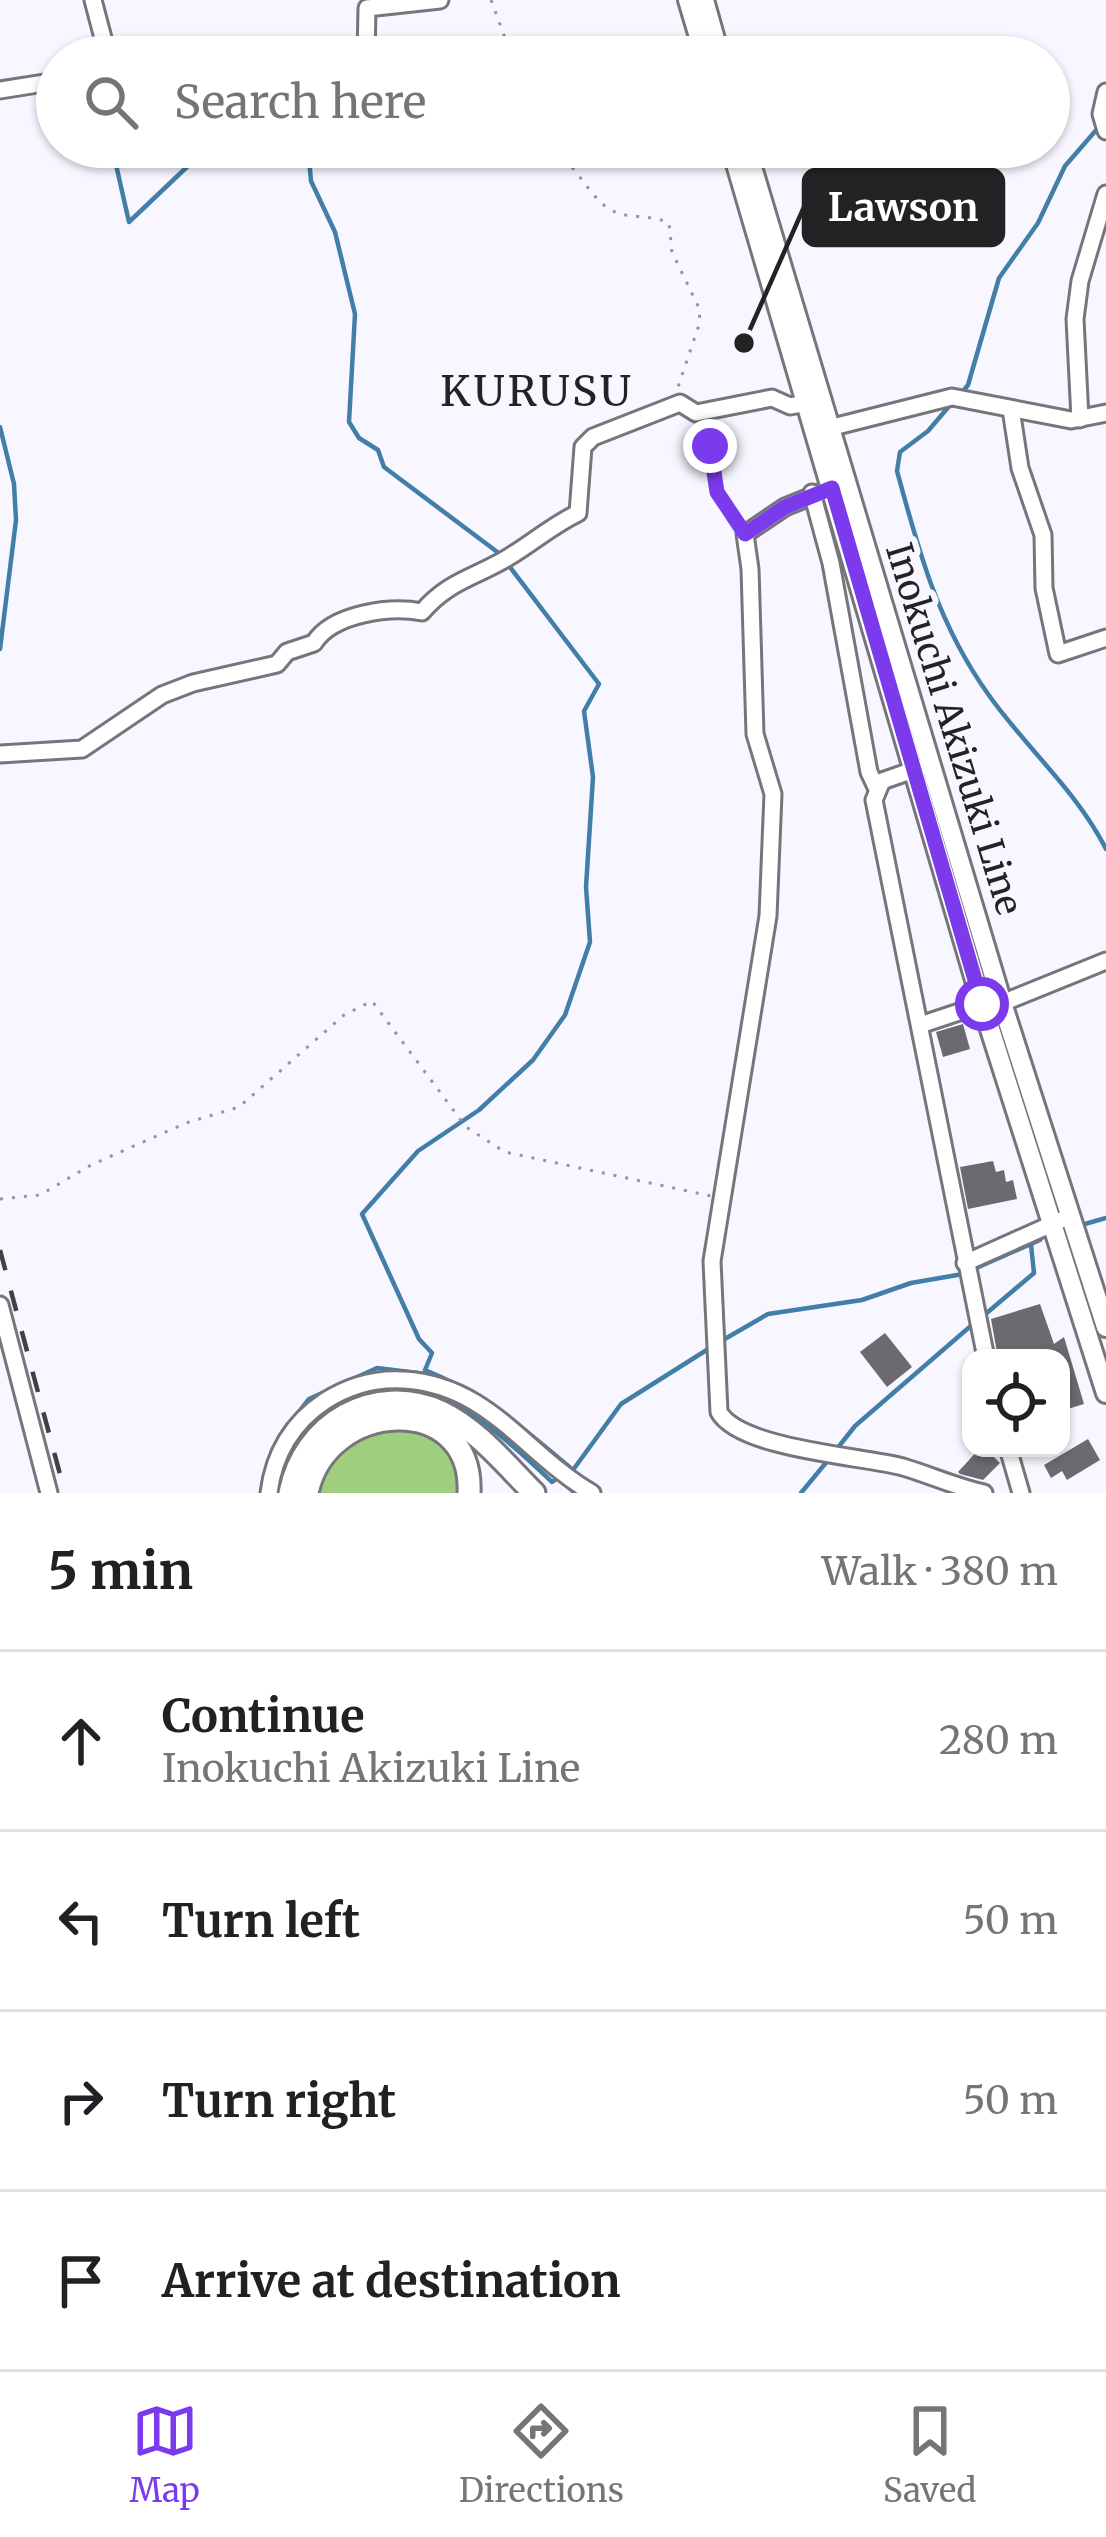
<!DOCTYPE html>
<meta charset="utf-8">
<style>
body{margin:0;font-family:Merriweather,serif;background:#f6f6f6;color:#202124}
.controls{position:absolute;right:36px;bottom:36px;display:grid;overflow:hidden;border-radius:24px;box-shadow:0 3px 9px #0004}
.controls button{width:108px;height:108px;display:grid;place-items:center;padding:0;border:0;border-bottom:3px solid #e0e0e0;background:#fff;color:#202124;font:60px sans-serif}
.stop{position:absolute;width:36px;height:36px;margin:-27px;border:9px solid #7c3aed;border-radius:50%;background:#fff}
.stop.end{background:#7c3aed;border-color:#fff;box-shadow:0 3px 12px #0008}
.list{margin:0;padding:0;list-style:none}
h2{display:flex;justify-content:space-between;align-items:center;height:156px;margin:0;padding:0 48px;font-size:51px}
h2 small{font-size:39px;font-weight:400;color:#757577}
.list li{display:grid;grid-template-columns:78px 1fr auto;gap:36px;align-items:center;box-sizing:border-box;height:180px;padding:0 48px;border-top:3px solid #e0e0e0}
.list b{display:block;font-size:45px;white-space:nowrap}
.list p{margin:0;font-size:39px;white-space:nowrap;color:#757577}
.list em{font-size:39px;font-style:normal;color:#757577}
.icon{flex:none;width:66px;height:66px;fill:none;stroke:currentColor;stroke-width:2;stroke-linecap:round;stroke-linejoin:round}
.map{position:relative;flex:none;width:1106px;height:1493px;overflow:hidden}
.search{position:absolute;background:#fff;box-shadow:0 3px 9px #0004;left:36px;right:36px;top:36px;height:132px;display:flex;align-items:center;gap:30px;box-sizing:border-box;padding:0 42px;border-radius:66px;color:#757577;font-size:45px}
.sheet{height:876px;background:#fff}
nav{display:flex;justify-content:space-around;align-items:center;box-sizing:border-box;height:168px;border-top:3px solid #e0e0e0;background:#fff;font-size:33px;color:#757577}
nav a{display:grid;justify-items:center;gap:6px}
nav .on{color:#7c3aed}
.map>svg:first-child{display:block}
</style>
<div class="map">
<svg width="1106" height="1493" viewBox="0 0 1106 1493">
<rect width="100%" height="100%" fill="#f8f7ff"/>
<path fill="#9ece7e" d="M377,1428C427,1431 454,1437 459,1493H314L327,1460Z"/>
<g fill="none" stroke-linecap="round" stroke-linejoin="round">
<g stroke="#427ea8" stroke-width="4.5">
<polyline points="112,147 129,222 189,165 237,147"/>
<path d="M308,147L311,181L335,232L355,314L349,422L359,438L378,450L384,467L500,554L599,684L584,711L593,777L586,887L590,942L565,1015L533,1060L479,1110L418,1151L362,1214L419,1339L432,1353L425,1370C483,1393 526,1430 573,1470L621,1404L713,1346"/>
<polyline points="959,396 968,385 999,278 1038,223 1065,166 1098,128"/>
<path d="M951,404L928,431L900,452L897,471C919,552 938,624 988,694C1026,748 1076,790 1106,849"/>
<polyline points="0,427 14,484 16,520 0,649"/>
<polyline points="1085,1224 1106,1218"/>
<polyline points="974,1269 1040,1240"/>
<polyline points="982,1317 1034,1273 1031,1245"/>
<polyline points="723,1340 768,1314 862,1300 911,1283 963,1274"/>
<path d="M427,1388V1393C476,1410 515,1447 552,1482L558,1478L575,1493"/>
<polyline points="295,1417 309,1399 377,1368 426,1374"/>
<polyline points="276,1447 288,1426"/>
<polyline points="836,1450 855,1426 973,1324"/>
<polyline points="801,1493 829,1459"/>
</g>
</g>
<g fill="#6c6970">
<polygon points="963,1024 970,1049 943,1057 936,1032"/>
<polygon points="993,1161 996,1172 1004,1170 1006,1182 1013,1180 1017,1199 968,1209 960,1167"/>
<polygon points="1040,1304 1054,1344 1064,1337 1084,1404 1061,1411 1061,1358 998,1358 991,1319"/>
<polygon points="885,1333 912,1367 887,1387 860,1352"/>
<polygon points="1088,1439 1100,1460 1067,1480 1062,1471 1051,1478 1044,1465"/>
<polygon points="980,1448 996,1448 993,1456 1000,1463 983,1480 960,1474 958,1472"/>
</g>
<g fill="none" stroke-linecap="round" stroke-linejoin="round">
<g stroke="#76757c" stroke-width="21">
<g id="minor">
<polyline points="93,0 108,57"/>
<polyline points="366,57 367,8 440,0"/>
<polyline points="0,90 57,81"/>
<polyline points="1106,92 1101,114 1106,131"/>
<polyline points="1011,409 1020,468 1043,535 1044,588 1058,654 1106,638"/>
<polyline points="1080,419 1075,319 1080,281 1106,194"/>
<polyline points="821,430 952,397 1071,420 1106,413"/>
<path d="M832,488L785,507L745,534L750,569L755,734L773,794L768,916L712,1261L719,1412C740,1449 861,1456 903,1467C930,1475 956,1487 984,1493"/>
<polyline points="812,493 831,563 869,772 877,789"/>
<path d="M0,754L82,749L162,695L193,683L277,664L287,652L314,643C333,613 391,606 422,612C450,579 478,577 512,555C535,541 553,525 578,513L583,447L593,437L680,403L696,413L772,398L790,406L813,402"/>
<polyline points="922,767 882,781 874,800 986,1358"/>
<polyline points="1002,1003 1106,961"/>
<polyline points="920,1025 992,1001"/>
<polyline points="965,1263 1061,1220"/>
<polyline points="0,1305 49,1493"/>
<polyline points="1008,1448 1021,1493"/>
<path d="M269,1493C274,1453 292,1423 325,1401C350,1385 375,1378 404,1380C489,1385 525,1454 592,1493"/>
</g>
</g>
<g stroke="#76757c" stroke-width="24">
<g id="major">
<polyline points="688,0 705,57"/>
<polyline points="704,0 720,57"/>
<polyline points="731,147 982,1004 1106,1393"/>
<polyline points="746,147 1002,1003 1106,1327"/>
</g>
</g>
<g stroke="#76757c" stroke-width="27">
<g id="highway">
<path d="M290,1493C303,1423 375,1382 441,1412C477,1429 506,1465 534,1493"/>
<path d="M307,1493C326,1398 474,1391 469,1493"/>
</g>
</g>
<g stroke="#95949a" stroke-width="3" stroke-dasharray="3 9" stroke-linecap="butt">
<polyline points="491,0 512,57"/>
<path d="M543,147C574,158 582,187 605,206C623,221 649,213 669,223L672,252L699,308L700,322L677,390"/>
<polyline points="702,427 709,446 717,492 737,523"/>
<polyline points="0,1199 40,1195 91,1165 186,1123 239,1107 344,1015 372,1001 466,1127 505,1152 711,1196"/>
</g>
<use href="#minor" stroke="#fff" stroke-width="15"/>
<use href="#major" stroke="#fff" stroke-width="18"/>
<use href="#highway" stroke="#fff" stroke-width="21"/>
<polyline stroke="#414144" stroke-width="4.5" stroke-dasharray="21 21" stroke-linecap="butt" points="0,1250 65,1493"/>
</g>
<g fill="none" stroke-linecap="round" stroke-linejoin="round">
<polyline stroke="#7c3aed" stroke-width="15" points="710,446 717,492 745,534 785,507 832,488 982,1004"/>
</g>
<g text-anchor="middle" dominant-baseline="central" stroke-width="12" stroke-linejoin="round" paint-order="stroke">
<g font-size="36" fill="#232326" stroke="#f8f7ff">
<text transform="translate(954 729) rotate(73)">Inokuchi Akizuki Line</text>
</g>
<g font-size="42" letter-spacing="3" fill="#232326" stroke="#f8f7ff">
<text x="537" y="391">KURUSU</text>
</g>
</g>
<path fill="none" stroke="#232326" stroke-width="4.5" d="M744 343L804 207"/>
<circle fill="#232326" stroke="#f8f7ff" stroke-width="4.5" cx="744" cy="343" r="12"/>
<rect fill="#232326" stroke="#232326" stroke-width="4.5" x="804" y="170" width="199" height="75" rx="12"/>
<g font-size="39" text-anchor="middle" font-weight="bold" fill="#fff">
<text x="903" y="221">Lawson</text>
</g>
</svg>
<div class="controls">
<button><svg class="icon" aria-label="locate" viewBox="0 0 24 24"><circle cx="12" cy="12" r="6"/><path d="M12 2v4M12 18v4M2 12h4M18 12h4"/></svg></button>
</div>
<div class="stop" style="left:982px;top:1004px"></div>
<div class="stop end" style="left:710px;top:446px"></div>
<div class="search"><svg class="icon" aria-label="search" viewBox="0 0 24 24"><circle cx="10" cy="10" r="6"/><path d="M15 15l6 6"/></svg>Search here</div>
</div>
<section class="sheet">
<h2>5 min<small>Walk · 380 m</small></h2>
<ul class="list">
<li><svg class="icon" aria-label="ahead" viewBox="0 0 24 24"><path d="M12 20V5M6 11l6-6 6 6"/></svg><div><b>Continue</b><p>Inokuchi Akizuki Line</p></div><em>280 m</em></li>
<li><svg class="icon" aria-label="left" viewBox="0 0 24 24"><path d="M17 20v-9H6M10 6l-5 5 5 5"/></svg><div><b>Turn left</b></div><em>50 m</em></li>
<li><svg class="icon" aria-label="right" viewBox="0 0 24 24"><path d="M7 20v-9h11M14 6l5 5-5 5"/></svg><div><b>Turn right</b></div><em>50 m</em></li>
<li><svg class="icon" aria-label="arrive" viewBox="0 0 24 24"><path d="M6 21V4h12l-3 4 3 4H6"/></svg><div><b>Arrive at destination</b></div></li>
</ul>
</section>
<nav>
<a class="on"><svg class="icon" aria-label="map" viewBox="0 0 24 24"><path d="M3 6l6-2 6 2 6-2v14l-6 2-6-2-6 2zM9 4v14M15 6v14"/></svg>Map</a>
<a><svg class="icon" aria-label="directions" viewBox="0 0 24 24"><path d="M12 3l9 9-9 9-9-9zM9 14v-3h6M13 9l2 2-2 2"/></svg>Directions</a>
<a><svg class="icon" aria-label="saved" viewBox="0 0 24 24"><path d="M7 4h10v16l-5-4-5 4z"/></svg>Saved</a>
</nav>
